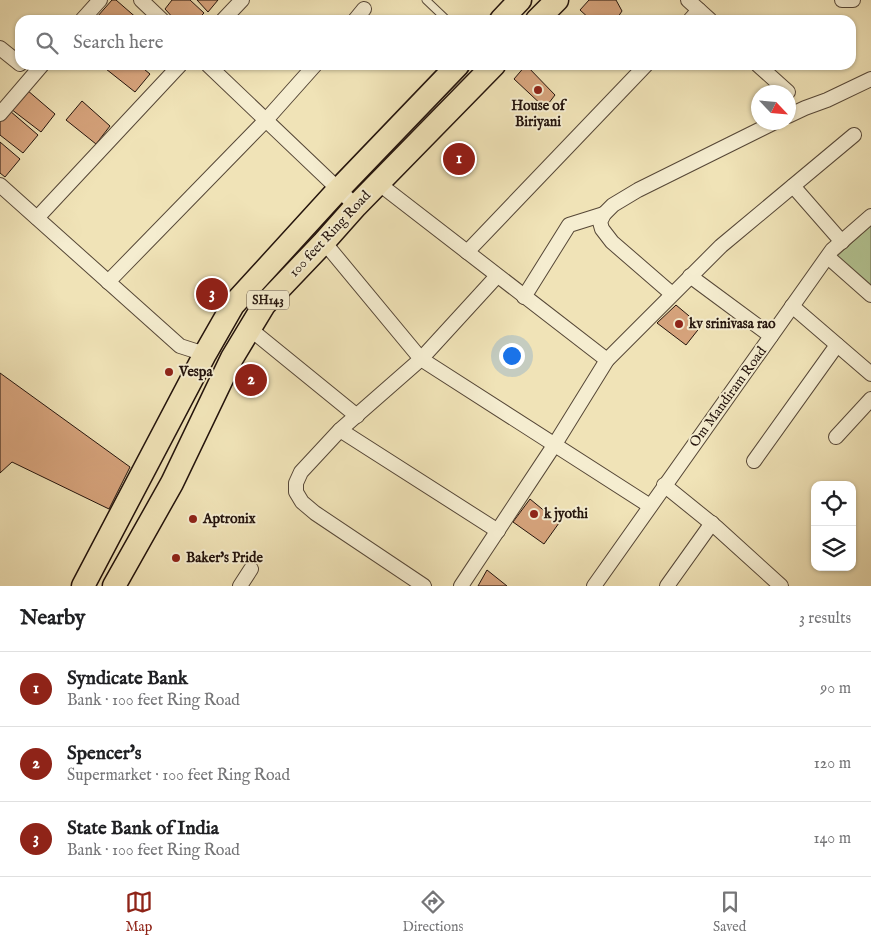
<!DOCTYPE html>
<meta charset="utf-8">
<style>
body{margin:0;font-family:"IM FELL English",serif;background:#f6f6f6;color:#202124}
.controls{position:absolute;right:15px;bottom:15px;display:grid;overflow:hidden;border-radius:10px;box-shadow:0 1px 4px #0004}
.controls button{width:45px;height:45px;display:grid;place-items:center;padding:0;border:0;border-bottom:1px solid #e0e0e0;background:#fff;color:#202124;font:25px sans-serif}
.compass{position:absolute;left:751px;top:85px;width:45px;height:45px;border-radius:50%;background:#fff;box-shadow:0 1px 4px #0004;rotate:116deg}
.you{position:absolute;left:511px;top:355px;width:18px;height:18px;margin:-12px;border:4px solid #fff;border-radius:50%;background:#1a73e8;box-shadow:0 0 0 8px #1a73e833}
.badge{display:grid;place-items:center;width:32px;height:32px;border-radius:50%;background:#8f2418;color:#fff;font-size:16px;font-weight:700}
.pin{position:absolute;translate:-50% -50%;border:2px solid #fff;box-shadow:0 1px 5px #0006}
.list{margin:0;padding:0;list-style:none}
h2{display:flex;justify-content:space-between;align-items:center;height:65px;margin:0;padding:0 20px;font-size:21px}
h2 small{font-size:16px;font-weight:400;color:#757577}
.list li{display:grid;grid-template-columns:32px 1fr auto;gap:15px;align-items:center;box-sizing:border-box;height:75px;padding:0 20px;border-top:1px solid #e0e0e0}
.list b{display:block;font-size:19px;white-space:nowrap}
.list p{margin:0;font-size:16px;white-space:nowrap;color:#757577}
.list em{font-size:16px;font-style:normal;color:#757577}
.icon{flex:none;width:28px;height:28px;fill:none;stroke:currentColor;stroke-width:2;stroke-linecap:round;stroke-linejoin:round}
.map{position:relative;flex:none;width:871px;height:586px;overflow:hidden}
.search{position:absolute;background:#fff;box-shadow:0 1px 4px #0004;left:15px;right:15px;top:15px;height:55px;display:flex;align-items:center;gap:12px;box-sizing:border-box;padding:0 18px;border-radius:15px;color:#757577;font-size:19px}
.sheet{height:290px;background:#fff}
nav{display:flex;justify-content:space-around;align-items:center;box-sizing:border-box;height:70px;border-top:1px solid #e0e0e0;background:#fff;font-size:14px;color:#757577}
nav a{display:grid;justify-items:center;gap:2px}
nav .on{color:#8f2418}
.map>svg:first-child{display:block}
</style>
<div class="map">
<svg width="871" height="586" viewBox="0 0 871 586">
<rect width="100%" height="100%" fill="#f0e3b7"/>
<filter id="stains"><feTurbulence type="fractalNoise" baseFrequency=".004" numOctaves="4"/><feColorMatrix values="0 0 0 0 .2 0 0 0 0 .09 0 0 0 0 .02 0 0 0 .5 -.17"/></filter>
<radialGradient id="worn" r=".72"><stop offset=".6" stop-color="#630" stop-opacity="0"/><stop offset="1" stop-color="#630" stop-opacity=".3"/></radialGradient>
<polygon fill="#b3c593" stroke="#6b6c50" points="871,226 871,289 836,257"/>
<g fill="#d7a47d" stroke="#23130c">
<polygon points="112,0 116,0 139,20 101,20 97,17"/>
<polygon points="172,0 190,0 204,13 197,20 175,20 165,9"/>
<polygon points="197,0 218,0 208,12"/>
<polygon points="589,0 616,0 622,11 616,20 591,20 580,10"/>
<polygon points="109,65 139,65 150,74 135,92 106,69"/>
<polygon points="526,65 555,95 545,108 514,79"/>
<polygon points="27,90 55,114 41,132 11,109"/>
<polygon points="82,101 110,126 96,144 66,120"/>
<polygon points="10,111 38,135 23,153 0,135 0,122"/>
<polygon points="0,142 20,159 5,177 0,173"/>
<polygon points="676,305 701,326 686,345 657,323"/>
<polygon points="0,373 130,467 109,509 12,462 0,473"/>
<polygon points="530,499 559,523 544,544 513,522"/>
<polygon points="487,570 507,586 478,586"/>
</g>
<g fill="none" stroke-linecap="round" stroke-linejoin="round">
<g stroke="#564737" stroke-width="9">
<polyline id="lane" points="426,0 447,20"/>
</g>
<g stroke="#564737" stroke-width="16">
<g id="street">
<polyline points="141,0 162,20"/>
<polyline points="688,0 710,20"/>
<polyline points="842,0 853,0"/>
<polyline points="82,20 100,0"/>
<polyline points="223,20 242,0"/>
<polyline points="355,20 364,9"/>
<polyline points="690,20 699,10"/>
<polyline points="0,48 20,64"/>
<polyline points="208,65 356,206"/>
<polyline points="758,65 788,92"/>
<polyline points="0,114 42,65"/>
<polyline points="788,116 805,108 827,100 871,79"/>
<polyline points="378,183 607,360"/>
<polyline points="0,185 180,346 205,354"/>
<polyline points="793,186 842,242"/>
<polyline points="37,218 180,65"/>
<polyline points="324,242 421,359 650,506"/>
<polyline points="467,252 646,65"/>
<polyline points="828,257 871,295"/>
<polyline points="690,276 771,336"/>
<polyline points="108,282 266,120 315,65"/>
<polyline points="672,294 612,242 602,229 600,222 604,214 613,205 638,190 775,122"/>
<polyline points="524,297 569,225 604,214"/>
<polyline points="792,306 871,374"/>
<polyline points="250,329 357,416"/>
<polyline points="340,430 498,531"/>
<polyline points="836,437 871,399"/>
<polyline points="754,461 837,345"/>
<polyline points="664,485 716,527 781,586"/>
<polyline points="240,586 251,569"/>
<polyline points="424,586 315,513 302,502 296,492 296,483 301,472 340,430 421,359 497,276"/>
<polyline points="461,586 555,444 607,360 721,246 854,135"/>
<polyline points="594,586 832,250 871,216"/>
<polyline points="667,586 712,523"/>
</g>
</g>
<g stroke="#23130c" stroke-width="25">
<g id="primary">
<polyline points="501,20 520,0"/>
<polyline points="537,20 557,0"/>
<polyline points="83,586 205,354 233,305 338,190 458,65"/>
<polyline points="114,586 172,483 232,358 264,305 324,242 356,206 494,65"/>
</g>
</g>
<use href="#lane" stroke="#f5edd0" stroke-width="7"/>
<use href="#street" stroke="#f5edd0" stroke-width="14"/>
<use href="#primary" stroke="#f0e3b7" stroke-width="22"/>
</g>
<g fill="#8f2418" stroke="#f5edd0" stroke-width="2">
<circle cx="538" cy="90" r="5"/>
<circle cx="679" cy="324" r="5"/>
<circle cx="169" cy="372" r="5"/>
<circle cx="534" cy="514" r="5"/>
<circle cx="193" cy="519" r="5"/>
<circle cx="176" cy="558" r="5"/>
</g>
<g text-anchor="middle" dominant-baseline="central" stroke-width="4" stroke-linejoin="round" paint-order="stroke">
<rect fill="#f5edd0" stroke="#625447" stroke-width="1" x="247" y="290.5" width="42" height="19" rx="4"/>
<g font-size="12" font-weight="bold" fill="#23130c">
<text x="268" y="300">SH143</text>
</g>
<g font-size="14" font-weight="bold" fill="#23130c" stroke="#f5edd0" text-anchor="start">
<text x="538" y="106" text-anchor="middle">House of<tspan x="538" dy="16">Biriyani</tspan></text>
<text x="689" y="324">kv srinivasa rao</text>
<text x="179" y="372">Vespa</text>
<text x="544" y="514">k jyothi</text>
<text x="203" y="519">Aptronix</text>
<text x="186" y="558">Baker's Pride</text>
</g>
<g font-size="14" fill="#23130c" stroke="#f5edd0">
<text transform="translate(330 234) rotate(-47)">100 feet Ring Road</text>
<text transform="translate(728 397) rotate(-54)">Om Mandiram Road</text>
</g>
</g>
<rect width="100%" height="100%" filter="url(#stains)"/>
<rect width="100%" height="100%" fill="url(#worn)"/>
</svg>
<div class="controls">
<button><svg class="icon" aria-label="locate" viewBox="0 0 24 24"><circle cx="12" cy="12" r="6"/><path d="M12 2v4M12 18v4M2 12h4M18 12h4"/></svg></button>
<button><svg class="icon" aria-label="layers" viewBox="0 0 24 24"><path d="M12 4l9 5-9 5-9-5zM3 14l9 5 9-5"/></svg></button>
</div>
<svg class="compass" viewBox="-18 -18 36 36"><path d="M0-13l5 13h-10z" fill="#e53935"/><path d="M0 13l5-13h-10z" fill="#757577"/></svg>
<div class="you"></div>
<div class="pin badge" style="left:459px;top:159px">1</div>
<div class="pin badge" style="left:251px;top:380px">2</div>
<div class="pin badge" style="left:212px;top:294px">3</div>
<div class="search"><svg class="icon" aria-label="search" viewBox="0 0 24 24"><circle cx="10" cy="10" r="6"/><path d="M15 15l6 6"/></svg>Search here</div>
</div>
<section class="sheet">
<h2>Nearby<small>3 results</small></h2>
<ul class="list">
<li><span class="badge">1</span><div><b>Syndicate Bank</b><p>Bank · 100 feet Ring Road</p></div><em>90 m</em></li>
<li><span class="badge">2</span><div><b>Spencer's</b><p>Supermarket · 100 feet Ring Road</p></div><em>120 m</em></li>
<li><span class="badge">3</span><div><b>State Bank of India</b><p>Bank · 100 feet Ring Road</p></div><em>140 m</em></li>
</ul>
</section>
<nav>
<a class="on"><svg class="icon" aria-label="map" viewBox="0 0 24 24"><path d="M3 6l6-2 6 2 6-2v14l-6 2-6-2-6 2zM9 4v14M15 6v14"/></svg>Map</a>
<a><svg class="icon" aria-label="directions" viewBox="0 0 24 24"><path d="M12 3l9 9-9 9-9-9zM9 14v-3h6M13 9l2 2-2 2"/></svg>Directions</a>
<a><svg class="icon" aria-label="saved" viewBox="0 0 24 24"><path d="M7 4h10v16l-5-4-5 4z"/></svg>Saved</a>
</nav>
